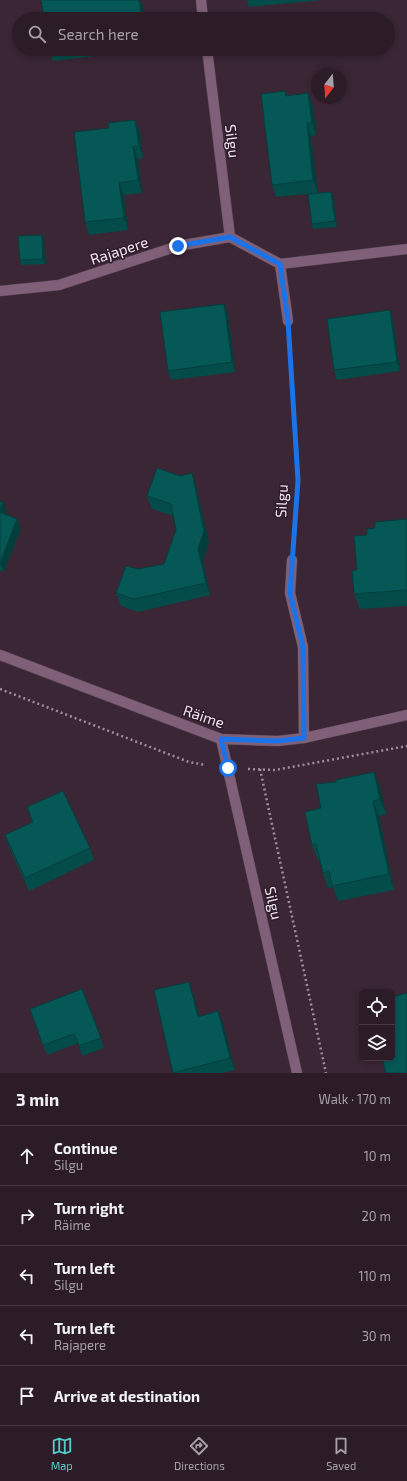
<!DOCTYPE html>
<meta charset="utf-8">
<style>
body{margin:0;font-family:"Exo 2",sans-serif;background:#342530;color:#f1f3f6}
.controls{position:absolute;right:12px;bottom:12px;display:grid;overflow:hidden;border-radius:6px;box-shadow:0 2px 6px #0003}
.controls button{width:36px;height:36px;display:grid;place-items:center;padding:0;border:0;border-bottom:1px solid #483a45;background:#2c1c28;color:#f1f3f6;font:20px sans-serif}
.compass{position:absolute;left:311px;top:68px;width:36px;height:36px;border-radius:50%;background:#2c1c28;box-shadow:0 2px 6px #0003;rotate:197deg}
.stop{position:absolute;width:12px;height:12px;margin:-9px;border:3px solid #1a73e8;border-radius:50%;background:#fff}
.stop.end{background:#1a73e8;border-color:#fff;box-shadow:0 1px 4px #0008}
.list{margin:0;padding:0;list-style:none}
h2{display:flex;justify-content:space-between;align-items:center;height:52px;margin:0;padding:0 16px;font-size:17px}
h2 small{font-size:13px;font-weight:400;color:#a6a1a8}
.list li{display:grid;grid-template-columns:26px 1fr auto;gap:12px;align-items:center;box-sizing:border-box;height:60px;padding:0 16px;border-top:1px solid #483a45}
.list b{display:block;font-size:15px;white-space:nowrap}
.list p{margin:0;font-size:13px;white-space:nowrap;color:#a6a1a8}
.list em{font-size:13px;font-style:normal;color:#a6a1a8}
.icon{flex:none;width:22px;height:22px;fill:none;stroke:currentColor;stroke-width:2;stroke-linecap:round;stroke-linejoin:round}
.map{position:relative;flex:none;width:407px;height:1073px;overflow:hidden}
.search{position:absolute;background:#2c1c28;box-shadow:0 2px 6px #0003;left:12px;right:12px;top:12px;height:44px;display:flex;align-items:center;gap:10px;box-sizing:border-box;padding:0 14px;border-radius:22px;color:#a6a1a8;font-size:15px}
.sheet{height:352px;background:#2c1c28}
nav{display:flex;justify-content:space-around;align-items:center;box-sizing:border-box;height:56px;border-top:1px solid #483a45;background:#2c1c28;font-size:11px;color:#a6a1a8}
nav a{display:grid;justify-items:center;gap:2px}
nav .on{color:#53cdca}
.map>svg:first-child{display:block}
</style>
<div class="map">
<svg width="407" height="1073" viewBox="0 0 407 1073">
<rect width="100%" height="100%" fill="#3a2635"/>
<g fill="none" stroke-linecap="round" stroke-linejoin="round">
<g stroke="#584553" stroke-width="11">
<g id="street">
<polyline points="201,0 203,19"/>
<polyline points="207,49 230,237"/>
<polyline points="280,264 288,321"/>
<polyline points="0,291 59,285 178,246 230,237 280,264 407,249"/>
<polyline points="292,560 290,593 303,647 304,738"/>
<polyline points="0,655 221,739 278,741 304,738 407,715"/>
<polyline points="221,739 297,1073"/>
</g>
</g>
<g stroke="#9f8f9b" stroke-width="2.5" stroke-dasharray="2 3" stroke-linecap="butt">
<polyline points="289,340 298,480 294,540"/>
<polyline points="0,689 189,762 206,765"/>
<polyline points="248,769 275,770 407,746"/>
<polyline points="260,769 326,1073"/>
</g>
<use href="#street" stroke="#7f6078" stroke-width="10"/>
</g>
<g fill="#044c4a">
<polygon points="247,0 322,0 249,7"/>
<polygon points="49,49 149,49 149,50 53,61"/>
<polygon points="287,95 313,105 316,135 311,136 318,193 276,197 272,185"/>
<polygon points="140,132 143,158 138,159 142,193 124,195 128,230 89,235 85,222"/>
<polygon points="331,192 333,197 337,227 313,229 312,224"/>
<polygon points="44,240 45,264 21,265 20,260"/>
<polygon points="224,304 228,313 235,372 171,380 168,371"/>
<polygon points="390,310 393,320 400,371 337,380 334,370"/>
<polygon points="196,486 209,543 203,561 210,595 138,612 121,606 116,593 164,564 176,530 173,516 152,509 147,496"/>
<polygon points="0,501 7,512 6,514 17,519 21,528 4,572 0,571"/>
<polygon points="407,519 407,606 360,609 354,594 357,570 375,528"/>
<polygon points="336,782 380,787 386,814 379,816 394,890 338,901 333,887 328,888 323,873 320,860 318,860 312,845 321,808"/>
<polygon points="27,807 90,848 94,860 29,891 9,847 5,835 32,822"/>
<polygon points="189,982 193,994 199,1016 223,1023 235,1070 223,1073 173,1073 154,990"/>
<polygon points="82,989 104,1048 82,1056 78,1043 47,1055 30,1009"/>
</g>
<g fill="#043e3c">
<polygon points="139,0 140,0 143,6 144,19 142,19"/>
<polygon points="308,93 313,105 316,135 312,123"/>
<polygon points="135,120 140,132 143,158 139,146"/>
<polygon points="307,123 311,136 318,193 313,180"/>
<polygon points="133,146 138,159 142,193 138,180"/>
<polygon points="119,183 124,195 128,230 124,218"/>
<polygon points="331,192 333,197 337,227 335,221"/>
<polygon points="42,235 44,240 45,264 43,259"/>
<polygon points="224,304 228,313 235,372 232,362"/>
<polygon points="390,310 393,320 400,371 397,362"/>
<polygon points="192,473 196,486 209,543 203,561 210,595 206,583 198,549"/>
<polygon points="3,502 7,512 3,521 0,511"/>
<polygon points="17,519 21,528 4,572 0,563"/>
<polygon points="374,772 380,787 386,814 380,799"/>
<polygon points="373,801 379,816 394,890 389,874"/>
<polygon points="189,982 193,994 203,1029 198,1017"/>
<polygon points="218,1011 223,1023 235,1070 230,1058"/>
</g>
<g fill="#055856" stroke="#043e3c">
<polygon points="41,0 139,0 142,19 44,19"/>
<polygon points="285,91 286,96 308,93 312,123 307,123 313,180 272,185 261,94"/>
<polygon points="135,120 139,146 133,146 138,180 119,183 124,218 85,222 74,132 109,128 108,123"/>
<polygon points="331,192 335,221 312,224 308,194"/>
<polygon points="42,235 43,259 20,260 18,236"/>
<polygon points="224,304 232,362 168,371 160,312"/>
<polygon points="390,310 397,362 334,370 327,319"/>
<polygon points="157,468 180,476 192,473 204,531 198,549 206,583 134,599 116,593 126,566 138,569 164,564 176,530 171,504 147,496"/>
<polygon points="0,501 3,502 0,511"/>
<polygon points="0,512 17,519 0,563"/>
<polygon points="407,519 407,590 354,594 352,571 357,570 354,536 367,535 367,529 375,528 375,522"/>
<polygon points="374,772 380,799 373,801 389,874 332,886 329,871 323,873 316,844 312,845 305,812 321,808 316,784 336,782 336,780"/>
<polygon points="63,791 90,848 25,878 5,835 33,822 27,807"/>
<polygon points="189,982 198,1017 218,1011 230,1058 173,1073 154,990"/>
<polygon points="82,989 101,1038 79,1046 74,1034 43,1045 30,1009"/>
<polygon points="407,993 407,1073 386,1073 382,1058 392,1058 392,997"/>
<polygon points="360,1004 362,1004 362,1013"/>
</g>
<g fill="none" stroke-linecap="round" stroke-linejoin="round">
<polyline stroke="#1a73e8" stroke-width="5" points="178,246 230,237 280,264 288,321 298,480 290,593 303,647 304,738 278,741 221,739 228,768"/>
</g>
<g text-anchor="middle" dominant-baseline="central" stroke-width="3" stroke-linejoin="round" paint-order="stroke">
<g font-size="15" fill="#f3e6f0" stroke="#2f1c2b">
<text transform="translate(233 141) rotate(83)">Silgu</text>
<text transform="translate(119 250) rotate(-18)">Rajapere</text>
<text transform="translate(281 501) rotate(-87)">Silgu</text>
<text transform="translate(204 716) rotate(19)">Räime</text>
<text transform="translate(274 903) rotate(77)">Silgu</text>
</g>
</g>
</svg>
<div class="controls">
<button><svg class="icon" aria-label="locate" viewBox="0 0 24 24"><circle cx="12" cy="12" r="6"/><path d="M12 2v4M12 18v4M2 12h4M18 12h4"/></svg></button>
<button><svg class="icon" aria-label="layers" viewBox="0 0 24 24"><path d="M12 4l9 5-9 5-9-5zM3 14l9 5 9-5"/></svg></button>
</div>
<svg class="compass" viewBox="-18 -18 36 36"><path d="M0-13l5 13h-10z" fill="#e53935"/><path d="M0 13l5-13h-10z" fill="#a6a1a8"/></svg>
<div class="stop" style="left:228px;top:768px"></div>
<div class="stop end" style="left:178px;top:246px"></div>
<div class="search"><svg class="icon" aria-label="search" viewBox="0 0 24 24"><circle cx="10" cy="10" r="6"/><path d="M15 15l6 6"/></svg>Search here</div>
</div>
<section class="sheet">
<h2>3 min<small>Walk · 170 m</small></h2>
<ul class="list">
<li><svg class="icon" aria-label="ahead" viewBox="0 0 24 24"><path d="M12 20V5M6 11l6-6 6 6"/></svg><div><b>Continue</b><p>Silgu</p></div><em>10 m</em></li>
<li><svg class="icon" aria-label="right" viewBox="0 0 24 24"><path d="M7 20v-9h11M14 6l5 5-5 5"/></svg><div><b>Turn right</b><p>Räime</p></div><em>20 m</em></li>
<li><svg class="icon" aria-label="left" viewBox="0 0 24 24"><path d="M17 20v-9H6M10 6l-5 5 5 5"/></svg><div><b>Turn left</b><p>Silgu</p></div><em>110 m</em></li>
<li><svg class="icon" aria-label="left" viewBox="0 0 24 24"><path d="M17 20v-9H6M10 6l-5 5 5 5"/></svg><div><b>Turn left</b><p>Rajapere</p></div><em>30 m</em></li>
<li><svg class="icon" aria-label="arrive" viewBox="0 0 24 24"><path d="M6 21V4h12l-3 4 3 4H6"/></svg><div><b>Arrive at destination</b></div></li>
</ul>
</section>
<nav>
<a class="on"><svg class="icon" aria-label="map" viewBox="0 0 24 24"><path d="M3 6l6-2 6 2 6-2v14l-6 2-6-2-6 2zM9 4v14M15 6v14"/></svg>Map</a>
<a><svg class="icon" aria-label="directions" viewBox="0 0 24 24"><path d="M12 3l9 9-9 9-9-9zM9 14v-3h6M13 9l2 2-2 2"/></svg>Directions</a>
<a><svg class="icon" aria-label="saved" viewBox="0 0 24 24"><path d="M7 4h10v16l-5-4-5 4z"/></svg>Saved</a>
</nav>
